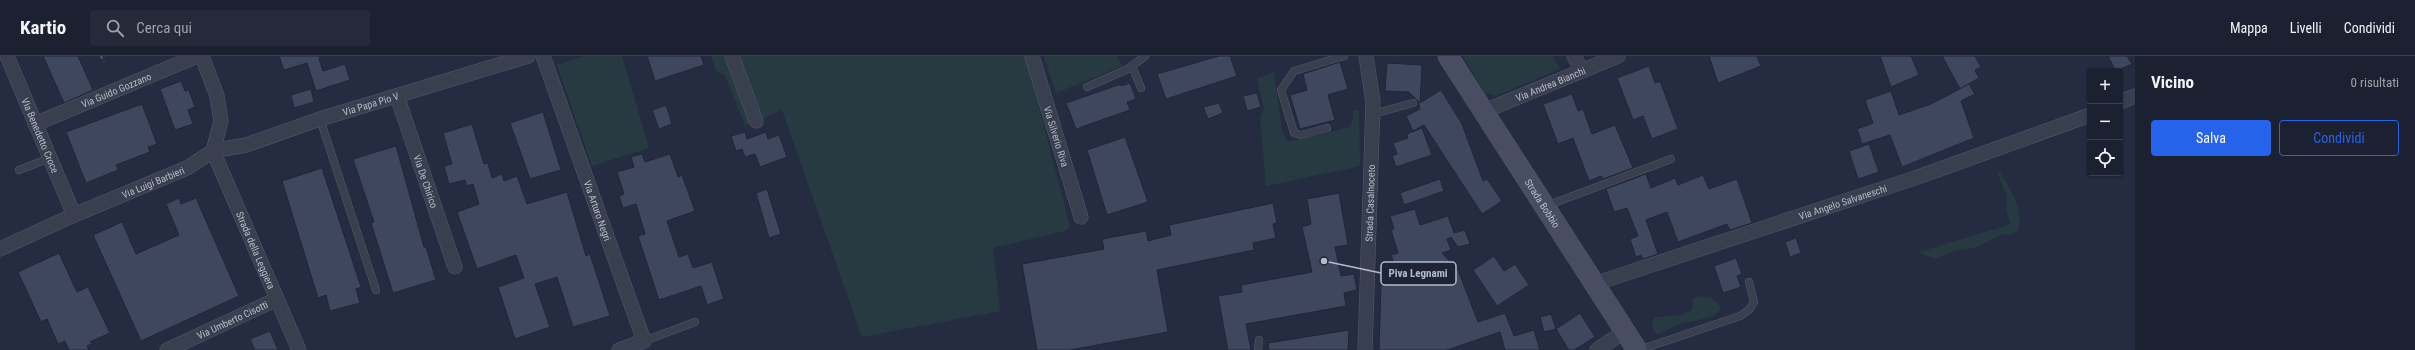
<!DOCTYPE html>
<html lang="it">
<meta charset="utf-8">
<style>
body{margin:0;font-family:"Roboto Condensed",sans-serif;background:#252939;color:#f1f3f6}
.controls{position:absolute;right:12px;top:12px;display:grid;overflow:hidden;border-radius:4px;box-shadow:0 1px 3px #0004}
.controls button{width:36px;height:36px;display:grid;place-items:center;padding:0;border:0;border-bottom:1px solid #3a3e4d;background:#1c2131;color:#f1f3f6;font:20px sans-serif}
.list{margin:0;padding:0;list-style:none}
h2{display:flex;justify-content:space-between;align-items:center;height:52px;margin:0;padding:0 16px;font-size:17px}
h2 small{font-size:13px;font-weight:400;color:#a0a3ab}
.actions{display:flex;gap:8px;padding:12px 16px}
.actions a{flex:1;padding:9px 0;border:1px solid #2563eb;border-radius:4px;text-align:center;font-size:14px;color:#2563eb}
.actions .main{background:#2563eb;color:#fff}
.icon{flex:none;width:22px;height:22px;fill:none;stroke:currentColor;stroke-width:2;stroke-linecap:round;stroke-linejoin:round}
.map{position:relative;flex:none;width:2135px;height:294px;overflow:hidden}
header{display:flex;align-items:center;gap:24px;box-sizing:border-box;height:56px;padding:0 20px;background:#1c2131;border-bottom:1px solid #3a3e4d}
header strong{font-size:19px}
nav{display:flex;gap:22px;margin-inline-start:auto;font-size:14px}
.search{width:280px;height:36px;background:#252939;display:flex;align-items:center;gap:10px;box-sizing:border-box;padding:0 14px;border-radius:4px;color:#a0a3ab;font-size:15px}
main{display:flex}
aside{flex:1;background:#1c2131}
.map>svg:first-child{display:block}
</style>
<header>
<strong>Kartio</strong>
<div class="search"><svg class="icon" aria-label="search" viewBox="0 0 24 24"><circle cx="10" cy="10" r="6"/><path d="M15 15l6 6"/></svg>Cerca qui</div>
<nav><a>Mappa</a><a>Livelli</a><a>Condividi</a></nav>
</header>
<main>
<div class="map">
<svg width="2135" height="294" viewBox="0 0 2135 294">
<rect width="100%" height="100%" fill="#252c41"/>
<g fill="#273a41">
<polygon points="585,0 622,0 649,92 592,110 557,9"/>
<polygon points="711,0 1026,0 1070,171 1065,175 993,192 1000,255 862,281 782,54 745,70 725,19 716,15"/>
<polygon points="1044,0 1117,0 1122,10 1056,37"/>
<polygon points="1463,0 1553,0 1560,13 1496,40 1485,37"/>
<polygon points="1274,16 1282,74 1288,86 1351,71 1354,55 1359,55 1360,110 1266,130 1260,60 1264,53 1257,22"/>
<path d="M1997,116L2001,118C2011,135 2024,154 2018,175L2010,179L2002,178L1977,191L1954,195L1936,203L1920,197C1924,193 1996,174 2010,168L2006,152L2007,140Z"/>
<polygon points="1698,240 1711,242 1720,249 1720,254 1712,261 1680,268 1658,278 1654,276 1652,265 1656,261 1681,259 1692,254 1693,242"/>
</g>
<g fill="#3f475e" stroke="#202638">
<polygon points="43,0 78,0 93,34 64,47"/>
<polygon points="279,0 320,0 319,3 323,15 345,8 350,24 316,35 307,7 284,14"/>
<polygon points="647,0 701,0 704,9 655,25"/>
<polygon points="1219,0 1230,0 1237,20 1166,43 1157,18"/>
<polygon points="1709,0 1757,0 1761,10 1718,27"/>
<polygon points="1880,0 1911,0 1919,19 1891,31"/>
<polygon points="1942,0 1975,0 1981,11 1975,14 1979,22 1960,33"/>
<polygon points="2108,0 2127,0 2132,8 2116,15"/>
<polygon points="1340,6 1348,33 1328,39 1335,64 1300,73 1290,39 1307,34 1303,18"/>
<polygon points="1387,7 1422,9 1420,47 1441,34 1462,68 1483,125 1487,123 1502,145 1482,158 1424,69 1413,75 1406,60 1420,53 1418,45 1409,36 1385,35"/>
<polygon points="1649,10 1655,27 1660,25 1678,73 1652,83 1643,60 1633,64 1617,22"/>
<polygon points="181,25 185,35 189,34 195,51 188,54 193,68 175,74 160,33"/>
<polygon points="1130,27 1136,43 1127,46 1130,54 1076,73 1066,47 1121,28 1121,30"/>
<polygon points="1969,28 1975,38 1961,45 1974,82 1902,111 1890,79 1862,88 1857,73 1873,67 1865,44 1891,35 1899,59 1931,48"/>
<polygon points="311,33 314,46 294,52 291,39"/>
<polygon points="1257,37 1261,51 1247,55 1243,40"/>
<polygon points="1572,38 1578,55 1583,53 1592,78 1615,69 1633,112 1603,123 1601,120 1589,125 1573,82 1558,88 1543,48"/>
<polygon points="1219,47 1223,57 1208,63 1203,51"/>
<polygon points="142,48 157,88 148,91 150,96 116,109 118,114 86,127 66,76"/>
<polygon points="666,49 672,68 659,73 652,54"/>
<polygon points="543,56 561,114 530,123 510,67"/>
<polygon points="472,68 484,108 488,107 492,122 502,118 504,125 517,120 527,148 567,136 586,200 590,198 610,260 573,271 557,221 535,228 550,271 515,283 498,231 524,222 516,199 477,213 457,156 479,148 473,128 467,130 465,124 449,128 444,110 452,108 443,77"/>
<polygon points="1422,72 1432,99 1396,111 1392,100 1397,98 1393,87 1408,82 1407,78"/>
<polygon points="745,76 747,83 766,76 768,83 779,79 787,101 760,111 755,98 745,101 742,93 736,95 731,80"/>
<polygon points="1125,81 1148,146 1107,159 1087,94"/>
<polygon points="1869,88 1879,116 1858,123 1849,95"/>
<polygon points="396,90 424,191 426,191 436,224 393,237 371,167 374,166 353,103"/>
<polygon points="642,98 645,106 670,98 678,121 682,119 695,155 667,165 679,201 688,198 693,212 712,206 724,243 707,249 701,230 659,244 638,180 645,178 636,148 623,152 619,140 624,138 617,116 634,111 631,101"/>
<polygon points="322,112 361,231 356,233 360,247 330,255 326,239 318,242 282,125"/>
<polygon points="1646,118 1651,132 1675,122 1678,129 1703,119 1709,133 1737,123 1752,167 1730,174 1727,168 1678,186 1667,156 1646,164 1658,198 1643,203 1641,199 1636,201 1630,183 1638,180 1627,152 1614,156 1606,133"/>
<polygon points="1440,123 1444,135 1404,149 1400,137"/>
<polygon points="767,133 781,178 769,182 756,137"/>
<polygon points="1339,137 1348,189 1335,191 1341,220 1354,218 1357,234 1344,237 1346,250 1246,268 1251,294 1228,294 1218,240 1242,236 1241,229 1312,216 1302,171 1311,168 1307,143"/>
<polygon points="179,142 181,148 196,142 239,240 141,285 93,179 122,166 136,198 179,179 166,148"/>
<polygon points="1273,147 1277,167 1273,168 1276,182 1253,187 1254,194 1157,214 1168,276 1070,294 1037,294 1022,208 1104,193 1102,183 1146,175 1148,185 1171,179 1169,169"/>
<polygon points="1415,153 1420,169 1448,160 1454,177 1465,174 1470,188 1458,191 1451,181 1447,183 1451,194 1442,197 1458,214 1478,266 1505,257 1514,280 1534,274 1540,294 1505,294 1500,276 1447,294 1379,294 1381,227 1401,227 1391,199 1398,197 1391,174 1394,173 1390,160"/>
<polygon points="1796,182 1801,197 1790,201 1785,186"/>
<polygon points="59,197 77,236 88,231 110,277 90,286 92,288 87,290 89,294 69,294 65,285 58,288 47,263 41,266 18,216"/>
<polygon points="1494,200 1504,215 1515,208 1529,229 1497,250 1473,214"/>
<polygon points="1736,202 1742,218 1737,220 1741,231 1723,237 1714,210"/>
<polygon points="1580,257 1595,281 1574,294 1569,294 1556,273"/>
<polygon points="1551,258 1556,273 1544,276 1540,261"/>
<polygon points="1349,274 1348,294 1269,294 1268,287"/>
<polygon points="270,275 278,294 255,294 250,283"/>
</g>
<g fill="none" stroke-linecap="round" stroke-linejoin="round">
<g stroke="#545a6b" stroke-width="8">
<g id="lane">
<polyline points="1132,10 1141,32"/>
<polyline points="1087,31 1128,13 1145,0"/>
<polyline points="1373,58 1413,47"/>
<polyline points="320,63 376,234"/>
<polyline points="1327,72 1301,79 1294,77 1281,34 1294,15 1344,0"/>
<polyline points="19,114 50,102"/>
<polyline points="1546,150 1671,103"/>
<polyline points="644,285 695,266"/>
<polyline points="1258,294 1259,284"/>
<polyline points="1639,294 1740,260 1750,253 1754,246 1749,226"/>
</g>
</g>
<g stroke="#545a6b" stroke-width="15">
<g id="street">
<path id="s1" d="M7,0L74,159"/>
<path id="s2" d="M543,0L644,285L619,294"/>
<polyline points="732,0 756,65"/>
<path id="s3" d="M1032,0L1081,161"/>
<polyline points="1574,0 1582,15"/>
<path id="s4" d="M397,40L455,211"/>
<polyline points="2120,46 2135,40"/>
<path id="s5" d="M1482,56L1618,0"/>
<path id="s6" d="M35,68L197,0"/>
<path id="s7" d="M213,95L246,89L320,63L528,0"/>
<path id="s8" d="M213,95L299,294"/>
<path id="s9" d="M0,193L74,159L187,112L213,95L221,65L217,40L202,0"/>
<path id="s10" d="M1594,228L1918,121L2090,59"/>
<path id="s11" d="M167,294L277,243"/>
<path id="s12" d="M1365,294L1373,46L1366,0"/>
<polyline points="1597,294 1625,275"/>
</g>
</g>
<g stroke="#545a6b" stroke-width="21">
<g id="secondary">
<path id="s13" d="M1448,0L1637,294"/>
</g>
</g>
<polyline stroke="#46575e" stroke-width="2.5" stroke-dasharray="3 3" stroke-linecap="butt" points="101,0 104,6"/>
<use href="#lane" stroke="#3a3f50" stroke-width="7"/>
<use href="#street" stroke="#3a3f50" stroke-width="14"/>
<use href="#secondary" stroke="#484d63" stroke-width="20"/>
</g>
<g text-anchor="middle" dominant-baseline="central" stroke-width="3" stroke-linejoin="round" paint-order="stroke">
<g font-size="10" fill="#b6bbcb" stroke="#1e2436">
<text stroke="none"><textPath href="#s5" startOffset="74">Via Andrea Bianchi</textPath></text>
<text stroke="none"><textPath href="#s6" startOffset="88">Via Guido Gozzano</textPath></text>
<text stroke="none"><textPath href="#s7" startOffset="165">Via Papa Pio V</textPath></text>
<text stroke="none"><textPath href="#s1" startOffset="86">Via Benedetto Croce</textPath></text>
<text stroke="none"><textPath href="#s3" startOffset="84">Via Silverio Riva</textPath></text>
<text stroke="none"><textPath href="#s9" startOffset="167">Via Luigi Barbieri</textPath></text>
<text stroke="none"><textPath href="#s4" startOffset="90">Via De Chirico</textPath></text>
<text stroke="none"><textPath href="#s10" startOffset="262">Via Angelo Salvaneschi</textPath></text>
<text stroke="none"><textPath href="#s12" startOffset="147">Strada Casalnoceto</textPath></text>
<text stroke="none"><textPath href="#s13" startOffset="175">Strada Bobbio</textPath></text>
<text stroke="none"><textPath href="#s2" startOffset="164">Via Arturo Negri</textPath></text>
<text stroke="none"><textPath href="#s8" startOffset="108">Strada della Leggiera</textPath></text>
<text stroke="none"><textPath href="#s11" startOffset="72">Via Umberto Cisotti</textPath></text>
</g>
</g>
<path fill="none" stroke="#b6bbcb" stroke-width="1.5" d="M1324 205L1381 217"/>
<circle fill="#b6bbcb" stroke="#1e2436" stroke-width="1.5" cx="1324" cy="205" r="4"/>
<rect fill="#1e2436" stroke="#b6bbcb" stroke-width="1.5" x="1381" y="206" width="75" height="23" rx="4"/>
<g font-size="11" text-anchor="middle" font-weight="bold" fill="#b6bbcb">
<text x="1418" y="221">Piva Legnami</text>
</g>
</svg>
<div class="controls">
<button>+</button>
<button>−</button>
<button><svg class="icon" aria-label="locate" viewBox="0 0 24 24"><circle cx="12" cy="12" r="6"/><path d="M12 2v4M12 18v4M2 12h4M18 12h4"/></svg></button>
</div>
</div>
<aside>
<h2>Vicino<small>0 risultati</small></h2>
<ul class="list">
</ul>
<div class="actions"><a class="main">Salva</a><a>Condividi</a></div>
</aside>
</main>
